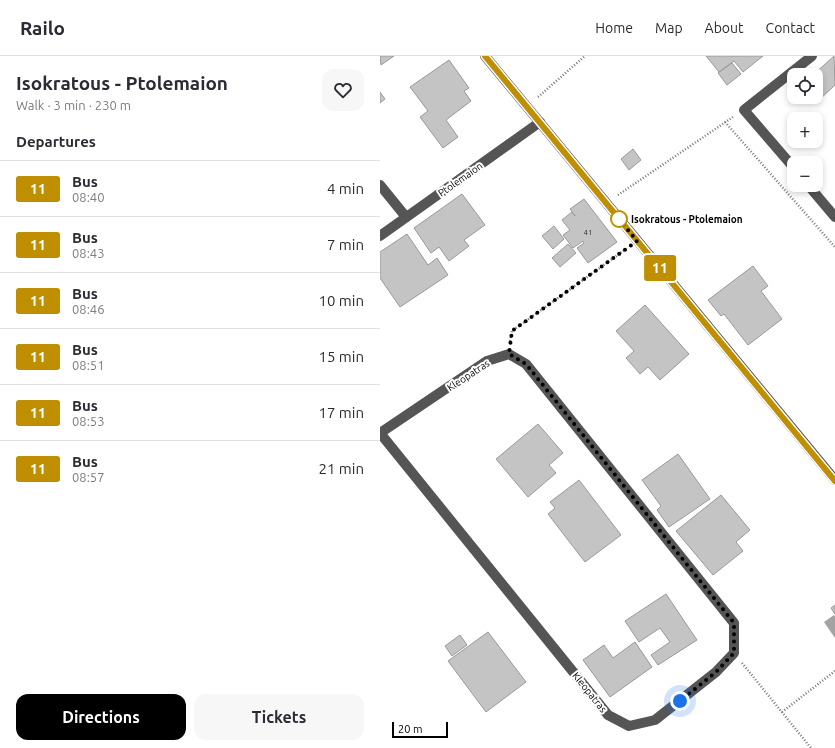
<!DOCTYPE html>
<html lang="en">
<head>
<meta charset="utf-8">
<style>
	:root { --surface:#fff; --page:#f7f7f7; --text:#2b2b33; --muted:#7c7c81; --line:#e1e1e2; --accent:#000 }
	body { margin:0; font-family:Ubuntu,sans-serif; background:var(--page); color:var(--text); height:100vh; display:flex; flex-direction:column; font-size:15px; white-space:nowrap }
	* { box-sizing:border-box; margin:0 }
	p { font-size:13px; color:var(--muted) }
	.icon { flex:none; width:22px; height:22px; fill:none; stroke:currentColor; stroke-width:2; stroke-linecap:round; stroke-linejoin:round }
	.map { position:relative; flex:1; overflow:hidden }
	.side { display:flex; flex-direction:column; background:var(--surface); width:380px }
	.side>* { flex:none }
	.badge { padding:0 8px; border-radius:3px; font-size:14px; line-height:26px }
	.buttons { position:absolute; left:407px; top:12px; display:grid; gap:8px }
	.buttons a { display:grid; place-items:center; width:36px; height:36px; border-radius:8px; background:var(--surface); box-shadow:0 2px 6px #0003; font-size:20px }
	.scale { position:absolute; left:12px; bottom:10px; width:56px; box-sizing:border-box; padding-left:4px; border:2px solid #000; border-top:0; font-size:11px; line-height:14px; white-space:nowrap; color:#000; -webkit-text-stroke:3px #fff; paint-order:stroke }
	.you { position:absolute; width:20px; height:20px; margin:-10px; border:3px solid #fff; border-radius:50%; background:#1a73e8; box-shadow:0 0 0 6px #1a73e833 }
	.map>.badge { position:absolute; translate:-50% -50%; box-shadow:0 0 0 2px #fff }
	h2 { padding:0 16px; font-size:15px; line-height:36px }
	.round { display:grid; place-items:center; flex:none; width:42px; height:42px; border-radius:12px; background:var(--page) }
	.overview { display:flex; align-items:center; justify-content:space-between; height:68px; padding:0 16px }
	h1 { font-size:19px; font-weight:600; line-height:30px }
	.primary-button { display:flex; gap:8px; margin-top:auto; padding:8px 16px }
	.primary-button a { flex:1; height:46px; border-radius:12px; background:var(--accent); color:#fff; font-size:16px; font-weight:600; line-height:46px; text-align:center }
	.primary-button a+a { background:var(--page); color:var(--text) }
	ul { padding:0; list-style:none }
	li { display:flex; align-items:center; gap:12px; height:56px; padding:0 16px; border-top:1px solid var(--line) }
	li div { flex:1 }
	li b { display:block; font-size:15px }
	li em { font-style:normal }
	li .badge { min-width:44px; font-weight:700; text-align:center }
	header { display:flex; align-items:center; gap:24px; box-sizing:border-box; height:56px; padding:0 20px; background:var(--surface); border-bottom:1px solid var(--line) }
	header strong { font-size:19px }
	nav { display:flex; gap:22px; margin-inline-start:auto; font-size:14px }
	main { display:flex; flex:1; min-height:0 }
	.map>svg:first-child { display:block }
</style>
</head>
<body>
<header>
<strong>Railo</strong>
<nav><a>Home</a><a>Map</a><a>About</a><a>Contact</a></nav>
</header>
<main>
<section class="side">
<div class="overview"><div><h1>Isokratous - Ptolemaion</h1><p>Walk · 3 min · 230 m</p></div><a class="round"><svg class="icon" aria-label="heart" viewBox="0 0 24 24"><path d="M12 20l-8-8c-3-5 5-10 8-4 3-6 11-1 8 4z"/></svg></a></div>
<h2>Departures</h2>
<ul>
<li><span class="badge" style="background:#c08f01;color:#fff">11</span><div><b>Bus</b><p>08:40</p></div><em>4 min</em></li>
<li><span class="badge" style="background:#c08f01;color:#fff">11</span><div><b>Bus</b><p>08:43</p></div><em>7 min</em></li>
<li><span class="badge" style="background:#c08f01;color:#fff">11</span><div><b>Bus</b><p>08:46</p></div><em>10 min</em></li>
<li><span class="badge" style="background:#c08f01;color:#fff">11</span><div><b>Bus</b><p>08:51</p></div><em>15 min</em></li>
<li><span class="badge" style="background:#c08f01;color:#fff">11</span><div><b>Bus</b><p>08:53</p></div><em>17 min</em></li>
<li><span class="badge" style="background:#c08f01;color:#fff">11</span><div><b>Bus</b><p>08:57</p></div><em>21 min</em></li>
</ul>
<div class="primary-button"><a>Directions</a><a>Tickets</a></div>
</section>
<div class="map">
<svg width="455" height="692" viewBox="0 0 455 692">
	<rect width="100%" height="100%" fill="#fff"/>
	<polygon fill="#a3a3a3" points="454,559 455,560 455,582 444,566"/>
	<g fill="#c4c4c4" stroke="#999">
		<polygon points="0,0 14,0 1,9"/>
		<polygon points="326,0 383,0 363,16 354,5 339,16"/>
		<polygon points="454,0 455,29 439,44 436,41 436,19 433,19"/>
		<polygon points="69,4 89,32 84,35 91,45 66,64 78,81 63,92 40,61 48,55 30,31"/>
		<polygon points="352,7 361,18 347,29 338,17"/>
		<polygon points="0,36 5,43 0,47"/>
		<polygon points="253,93 261,104 249,114 241,103"/>
		<polygon points="82,138 105,169 84,184 89,190 69,205 59,191 51,197 34,172"/>
		<polygon points="204,143 237,186 208,207 197,192 204,187 203,185 193,192 183,179 190,174 182,164 192,156 195,160 190,153"/>
		<polygon points="174,170 184,183 173,193 162,180"/>
		<polygon points="27,178 48,209 57,202 68,219 20,251 0,222 0,196"/>
		<polygon points="188,188 196,197 180,211 172,202"/>
		<polygon points="373,210 388,230 381,235 402,263 368,289 344,258 341,260 328,244"/>
		<polygon points="265,249 309,298 280,324 268,311 260,318 246,302 254,295 236,275"/>
		<polygon points="158,368 183,397 169,409 176,417 148,441 116,403"/>
		<polygon points="298,398 330,443 289,471 277,454 281,450 262,424"/>
		<polygon points="199,424 241,479 205,506 168,458 175,452 170,446"/>
		<polygon points="341,439 370,474 356,486 363,495 333,519 296,475"/>
		<polygon points="286,538 317,584 278,609 271,599 290,586 280,572 259,586 245,565"/>
		<polygon points="455,549 455,558 451,552"/>
		<polygon points="108,576 146,626 106,656 68,605"/>
		<polygon points="80,579 87,589 72,600 65,590"/>
		<polygon points="255,586 272,611 230,641 203,604 224,589 233,602"/>
	</g>
	<g fill="none" stroke-linecap="round" stroke-linejoin="round">
		<g stroke="#777" stroke-width="2.5" stroke-dasharray="1 2" stroke-linecap="butt">
			<polyline points="158,41 205,0"/>
			<polyline points="345,66 455,191"/>
			<polyline points="238,139 353,61"/>
			<polyline points="130,285 132,275 246,193"/>
			<polyline points="362,607 431,692"/>
			<polyline points="402,656 455,615"/>
		</g>
		<g stroke="#555" stroke-width="10">
			<polyline points="105,0 455,424"/>
			<polyline points="414,112 364,54 432,0"/>
			<polyline points="0,129 26,161"/>
			<polyline points="428,129 455,161"/>
			<polyline points="0,180 160,66"/>
			<polygon points="129,298 146,308 354,567 354,597 336,616 275,664 249,670 228,659 0,377 107,305"/>
		</g>
	</g>
	<g fill="none" stroke-linecap="round" stroke-linejoin="round">
		<g stroke="#fff" stroke-width="9">
			<polyline id="line" points="105,0 455,425"/>
		</g>
		<use href="#line" stroke="#c08f01" stroke-width="6"/>
		<polyline stroke="#000" stroke-width="4" stroke-dasharray="0 7.2" points="239,163 257,185 132,275 129,298 146,308 354,567 354,597 336,616 300,645"/>
	</g>
	<circle fill="#fff" stroke="#c08f01" stroke-width="2" cx="239" cy="163" r="8"/>
	<g text-anchor="middle" stroke-width="4" stroke-linejoin="round" paint-order="stroke">
		<g font-size="8" fill="#313131">
			<text x="208" y="179">41</text>
		</g>
		<g font-size="10" fill="#000" stroke="#fff">
			<text transform="translate(80 123) rotate(-35)" y="4">Ptolemaion</text>
			<text transform="translate(88 319) rotate(-33)" y="4">Kleopatras</text>
			<text transform="translate(210 636) rotate(51)" y="4">Kleopatras</text>
		</g>
		<g font-size="10" font-weight="bold" fill="#000" stroke="#fff" text-anchor="start">
			<text x="251" y="167">Isokratous - Ptolemaion</text>
		</g>
	</g>
</svg>
<div class="buttons">
<a><svg class="icon" aria-label="locate" viewBox="0 0 24 24"><circle cx="12" cy="12" r="6"/><path d="M12 2v4M12 18v4M2 12h4M18 12h4"/></svg></a>
<a>+</a>
<a>−</a>
</div>
<div class="scale">20 m</div>
<div class="you" style="left:300px;top:645px"></div>
<b class="badge" style="left:280px;top:212px;background:#c08f01;color:#fff">11</b>
</div>
</main>
</body>
</html>
